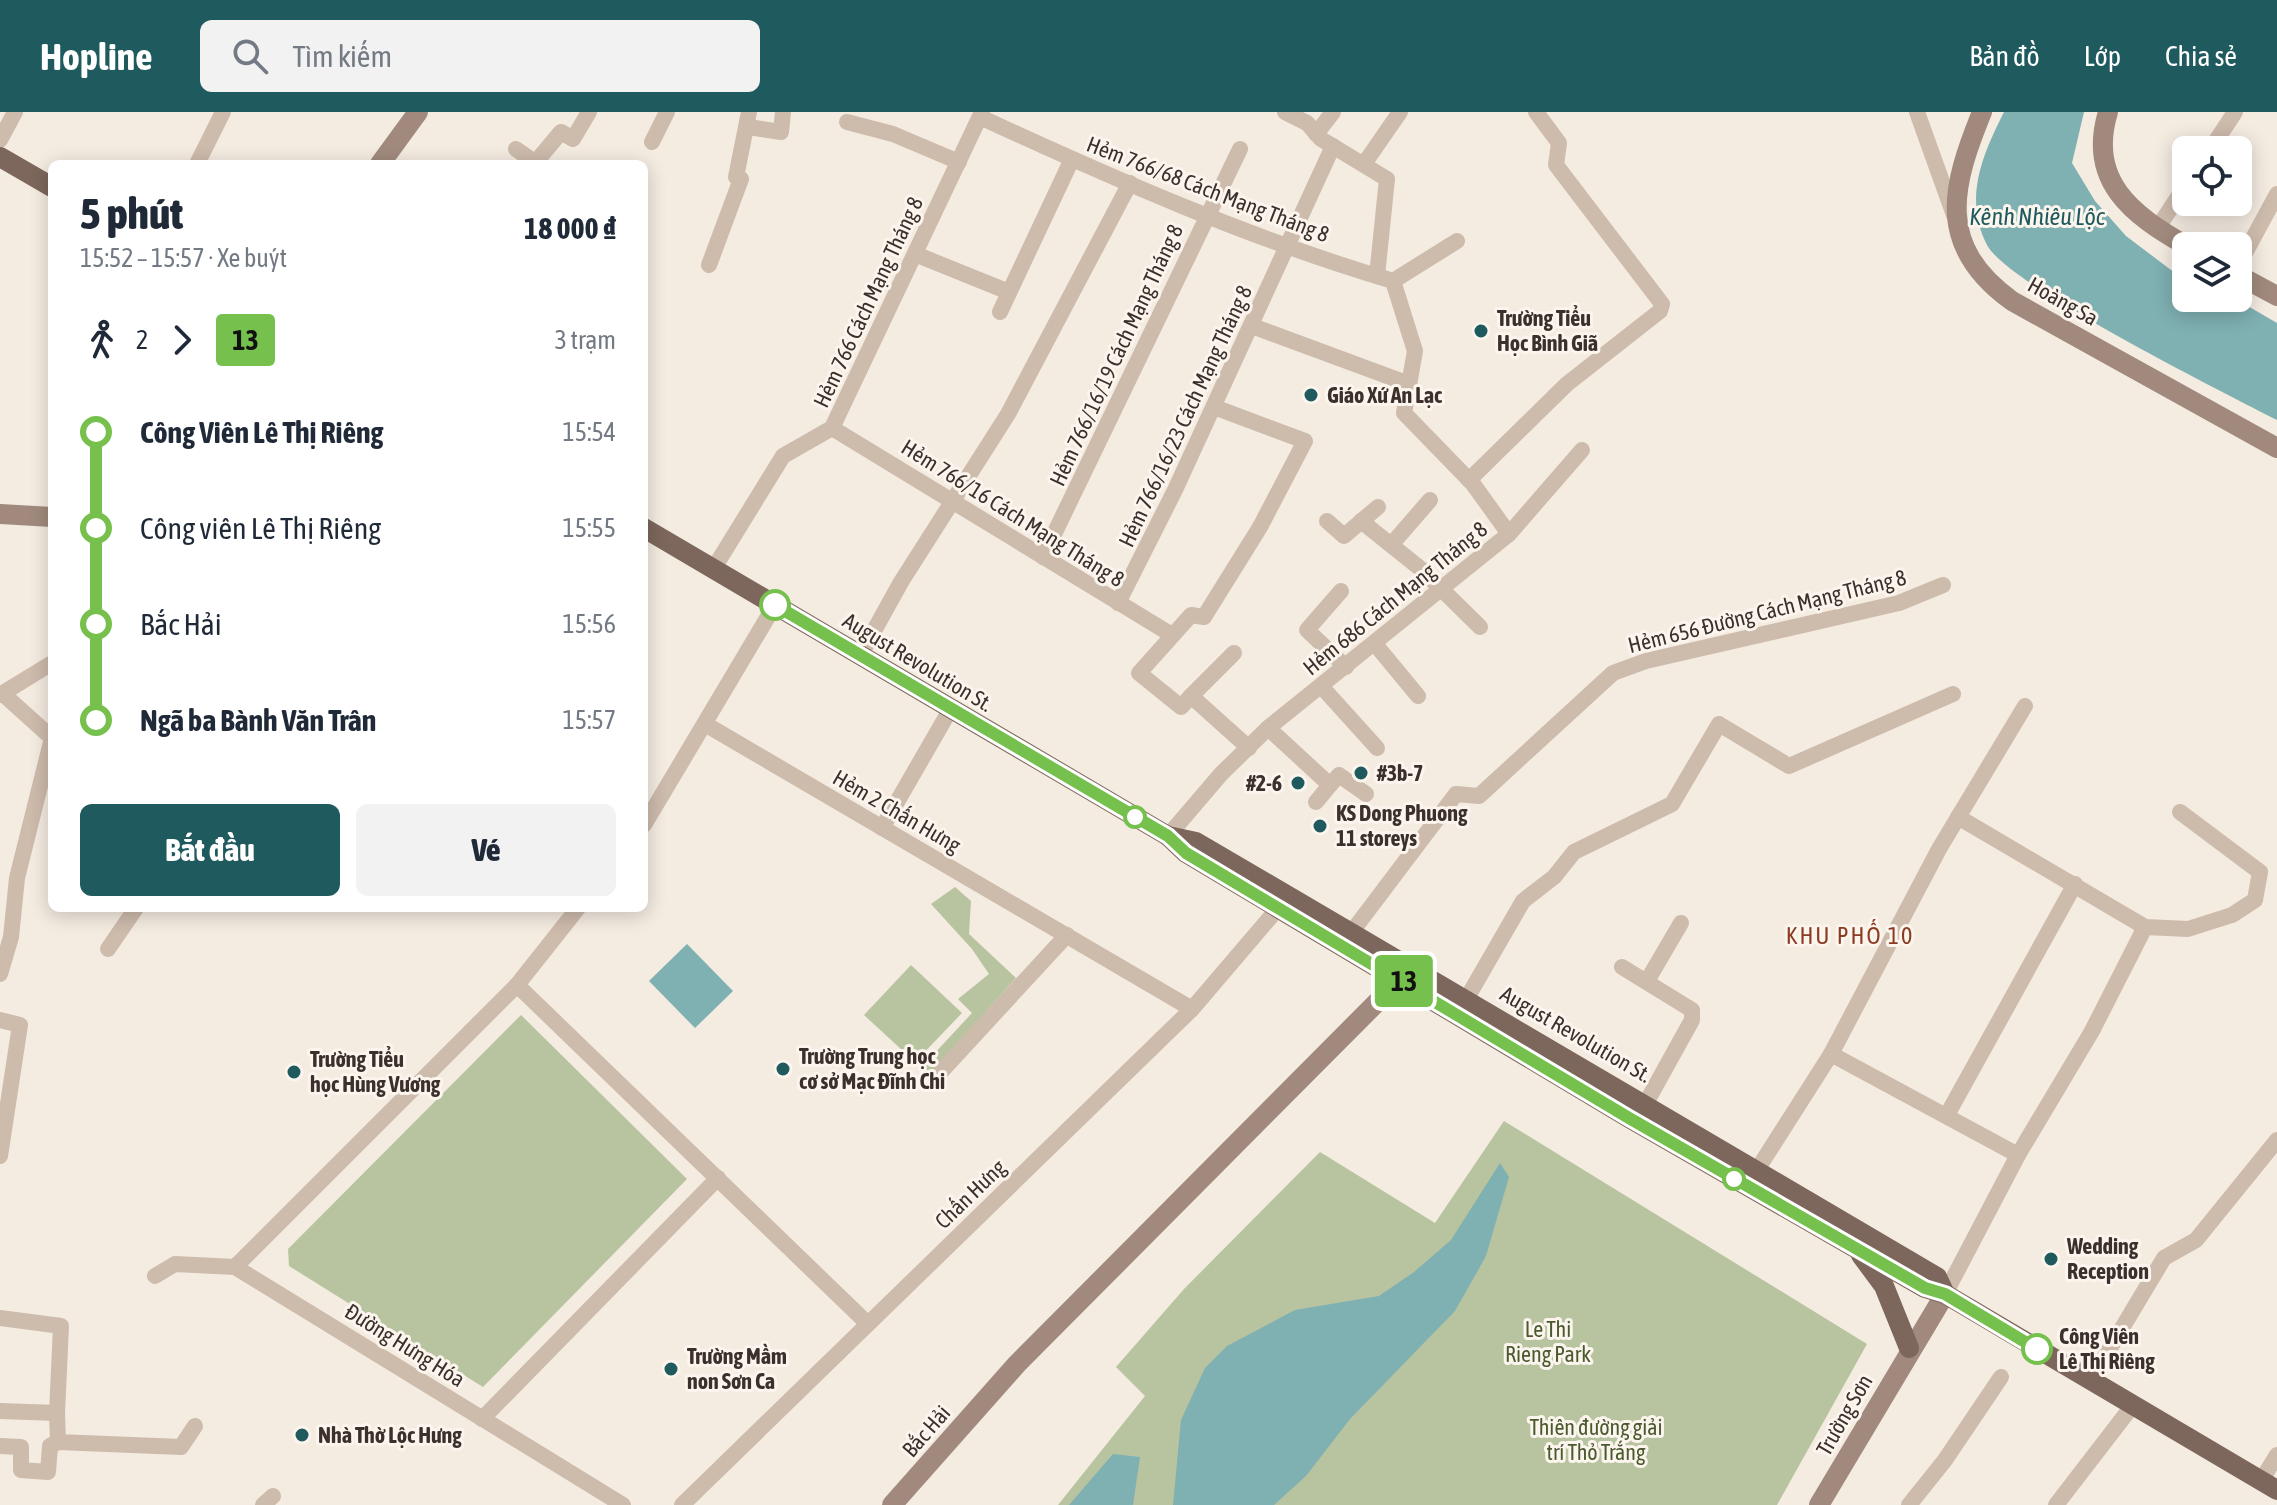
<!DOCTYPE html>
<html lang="vi">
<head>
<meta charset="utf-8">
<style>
	:root { --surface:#fff; --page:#f2f2f3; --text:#1f2937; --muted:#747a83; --accent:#1f5a5e }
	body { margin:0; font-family:"Asap Condensed",sans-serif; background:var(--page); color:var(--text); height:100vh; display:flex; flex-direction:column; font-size:30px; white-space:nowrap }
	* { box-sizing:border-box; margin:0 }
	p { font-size:26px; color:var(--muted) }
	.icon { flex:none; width:44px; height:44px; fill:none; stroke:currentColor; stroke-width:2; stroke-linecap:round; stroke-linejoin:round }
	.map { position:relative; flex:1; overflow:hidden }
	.details { position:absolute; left:48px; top:48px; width:600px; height:752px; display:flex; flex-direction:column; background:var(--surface); border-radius:12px; box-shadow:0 4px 20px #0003 }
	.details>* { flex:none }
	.badge { padding:0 16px; border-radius:6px; font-size:28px; line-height:52px }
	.buttons { position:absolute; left:2172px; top:24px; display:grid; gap:16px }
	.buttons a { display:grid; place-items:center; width:80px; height:80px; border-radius:12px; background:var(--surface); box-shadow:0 4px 20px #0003; font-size:40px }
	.map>.badge { position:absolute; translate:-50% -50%; box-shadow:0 0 0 4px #fff }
	.legs { display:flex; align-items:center; gap:12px; height:88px; padding:0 32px; font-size:26px }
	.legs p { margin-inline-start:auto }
	.headline { display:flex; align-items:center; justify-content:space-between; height:136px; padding:0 32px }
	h1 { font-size:44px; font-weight:800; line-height:60px }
	.button { display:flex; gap:16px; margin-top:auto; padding:16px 32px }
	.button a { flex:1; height:92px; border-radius:12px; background:var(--accent); color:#fff; font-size:32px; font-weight:800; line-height:92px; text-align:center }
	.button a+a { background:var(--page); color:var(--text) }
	ul { padding:0 32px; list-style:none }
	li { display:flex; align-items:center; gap:28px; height:96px; font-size:30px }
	li i { display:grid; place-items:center; width:12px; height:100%; margin:0 10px; background:currentColor }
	li i::after { content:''; width:20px; height:20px; margin:-10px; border:6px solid; border-radius:50%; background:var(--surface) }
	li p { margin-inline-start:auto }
	li:first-child i { background:linear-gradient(#0000 50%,currentColor 0) }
	li:last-child i { background:linear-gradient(currentColor 50%,#0000 0) }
	header { display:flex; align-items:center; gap:48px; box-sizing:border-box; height:112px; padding:0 40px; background:var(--accent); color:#fff }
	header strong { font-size:38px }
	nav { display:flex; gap:44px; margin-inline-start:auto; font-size:28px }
	.search { width:560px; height:72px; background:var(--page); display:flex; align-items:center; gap:20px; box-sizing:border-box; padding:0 28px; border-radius:12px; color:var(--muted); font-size:30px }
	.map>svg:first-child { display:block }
</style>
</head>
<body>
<header>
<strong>Hopline</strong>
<div class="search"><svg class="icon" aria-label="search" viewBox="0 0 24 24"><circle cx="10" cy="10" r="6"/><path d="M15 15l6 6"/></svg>Tìm kiếm</div>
<nav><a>Bản đồ</a><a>Lớp</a><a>Chia sẻ</a></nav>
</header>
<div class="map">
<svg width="2277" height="1393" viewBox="0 0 2277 1393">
	<rect width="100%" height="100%" fill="#f4ebe1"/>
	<g fill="#b8c4a0">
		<polygon points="955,775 971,789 969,822 1016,866 928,964 920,957 972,901 958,887 989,862 972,837 931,792"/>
		<polygon points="911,853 962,901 915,950 864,903"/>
		<polygon points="521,903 687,1067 483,1275 289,1154 288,1137"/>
		<polygon points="1504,1009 1867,1232 1777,1393 1058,1393 1145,1284 1116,1255 1184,1177 1320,1040 1435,1111"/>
	</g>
	<g fill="#7fb0b2">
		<path d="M2004,0h80l-12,51 23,38 31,35 45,34 15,4v24h48l43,25v97c-52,-27 -269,-135 -290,-175 -24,-47 -4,-91 17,-133z"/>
		<polygon points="687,832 733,879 695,916 649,869"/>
		<polygon points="1500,1051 1509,1065 1486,1144 1455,1199 1350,1307 1306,1364 1274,1393 1173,1393 1181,1308 1205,1256 1227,1234 1295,1198 1379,1184 1414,1160 1451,1128"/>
		<polygon points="1113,1342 1140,1345 1133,1393 1069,1393"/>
	</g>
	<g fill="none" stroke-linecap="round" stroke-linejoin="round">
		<g stroke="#cdbbac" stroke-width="16">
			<polyline points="1285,0 1307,11 1321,27 1387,67 1377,164"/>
			<polyline points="1917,0 1955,106"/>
			<path d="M980,5c134,62 271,122 413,164l22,70 -11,62 69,71 36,50 -241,194 -47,46 -53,62"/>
			<polyline points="847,10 893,22 959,50"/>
			<polyline points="748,15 781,20 783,0"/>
			<polyline points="1316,22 1333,0"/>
			<polyline points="0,28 15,0"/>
			<polyline points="652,30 667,0"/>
			<polyline points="516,37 537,52"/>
			<polyline points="2210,38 2235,0"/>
			<polyline points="535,51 561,20 573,27 589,0"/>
			<polyline points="197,52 223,0"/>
			<polyline points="1364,52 1400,0"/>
			<polyline points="736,65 749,0"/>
			<polyline points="2157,117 2186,73"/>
			<polyline points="915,142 1009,180"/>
			<polyline points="709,153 741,67"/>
			<polyline points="2238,154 2277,82"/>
			<polyline points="1393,169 1457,129"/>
			<polyline points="1000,200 1072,47"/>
			<polyline points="1252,214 1409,272"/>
			<polyline points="1214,295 1305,329 1260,415 1204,505 1191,503 1139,561 1181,595 1191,584 1249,636"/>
			<polyline points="832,316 1172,523"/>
			<polyline points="1469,368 1567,272 1660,199 1662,192 1556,53 1559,31 1536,0"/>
			<polyline points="1327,409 1344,424 1378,395"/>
			<polyline points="1361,409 1421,457 1480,515"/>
			<polyline points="1509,422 1582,338"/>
			<polyline points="1391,433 1430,388"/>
			<polyline points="1043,445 1240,37"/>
			<polyline points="714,456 783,344 832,316 982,0"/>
			<polyline points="1341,479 1307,518 1346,555"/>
			<polyline points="1118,491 1175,378 1333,34"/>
			<polyline points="1375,532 1418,584"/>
			<polyline points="860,544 901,470 1008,302 1130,71"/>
			<polyline points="1321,574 1377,636"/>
			<polyline points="0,583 52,551"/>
			<polyline points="1191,584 1234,541"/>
			<polyline points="705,612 1192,897"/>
			<polyline points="1268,616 1330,673 1316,690"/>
			<polyline points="1330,673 1339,663 1366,682"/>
			<polyline points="1958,705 2145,815 2188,817 2232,803 2255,788 2260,760 2180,700"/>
			<polyline points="644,713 775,493"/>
			<polyline points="882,716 950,598"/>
			<polyline points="1351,821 1456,682 1479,684 1613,561 1646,549 1899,491 1943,473"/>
			<polyline points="108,837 136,796"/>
			<polyline points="1622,855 1692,898 1692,908 1646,991"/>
			<polyline points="0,862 11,825 17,766 52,626 2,581"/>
			<polyline points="1647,869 1681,811"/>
			<polyline points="517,873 868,1212"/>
			<polyline points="1467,886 1523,789 1554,765 1574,740 1672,692 1719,612 1789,654 1953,582"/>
			<polyline points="0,908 20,913 0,1044"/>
			<polyline points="1831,942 2018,1043 1945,1182"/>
			<polyline points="937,964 1067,823"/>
			<polyline points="1947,1003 2075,772"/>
			<polyline points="2018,1043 2092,919 2145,815"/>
			<polyline points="1757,1058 1831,942 1939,737 2025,594"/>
			<polyline points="235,1155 517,873 578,796"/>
			<polyline points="155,1164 175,1152 235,1155 623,1393"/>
			<polyline points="0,1206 61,1214 57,1301 0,1299"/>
			<polyline points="2091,1268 2164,1146 2196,1128 2277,1028"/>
			<polyline points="57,1301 58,1330 181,1335 195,1314"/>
			<polyline points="482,1307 718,1066"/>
			<polyline points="0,1334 21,1335 21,1358 48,1360 50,1334 58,1330"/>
			<polyline points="2261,1369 2277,1343"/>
			<polyline points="263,1393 273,1384"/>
			<polyline points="682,1393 1192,897 1279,795"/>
			<polyline points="1909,1393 1945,1348 2001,1265"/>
			<polyline points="2056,1393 2133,1293"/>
		</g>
		<g stroke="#a18a7d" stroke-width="20">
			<path d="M1982,0c-31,76 -46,134 30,189l265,147"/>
			<path d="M2108,0c-21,69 24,103 79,134"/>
			<polyline points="380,52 418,0"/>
			<polyline points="2238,163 2277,184"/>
			<polyline points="0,402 52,405"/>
			<polyline points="892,1393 1017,1252 1400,867"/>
			<polyline points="1819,1393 1945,1182"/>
		</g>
		<g stroke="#7d675c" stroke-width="20">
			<polyline points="0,45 52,75"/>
			<polyline points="644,416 1168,724 1186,741 1629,1006 1925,1176 1945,1182 2277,1378"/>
			<polyline points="1168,724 1196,730 1937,1165 1945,1182"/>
			<polyline points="1861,1143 1884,1174 1909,1236"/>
		</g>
	</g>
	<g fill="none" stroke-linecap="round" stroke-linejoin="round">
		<g stroke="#fff" stroke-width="18">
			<polyline id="line-1" points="775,493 1168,724 1186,741 1629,1006 1925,1176 1945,1182 2037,1237"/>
		</g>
		<use href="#line-1" stroke="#76c04d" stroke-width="12"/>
	</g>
	<g fill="#1f5a5e" stroke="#fbf5ee" stroke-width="3">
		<circle cx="1481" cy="219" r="8"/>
		<circle cx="1311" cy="283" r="8"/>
		<circle cx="1361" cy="661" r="8"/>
		<circle cx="1298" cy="671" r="8"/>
		<circle cx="1320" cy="714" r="8"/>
		<circle cx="783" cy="957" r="8"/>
		<circle cx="294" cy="960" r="8"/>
		<circle cx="2051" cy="1147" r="8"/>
		<circle cx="671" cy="1257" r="8"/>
		<circle cx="302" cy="1323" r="8"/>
	</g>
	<g fill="#fff" stroke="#76c04d" stroke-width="4">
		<circle cx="775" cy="493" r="14"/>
		<circle cx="1135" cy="705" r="10"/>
		<circle cx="1734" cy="1067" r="10"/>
		<circle cx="2037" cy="1237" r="14"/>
	</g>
	<g text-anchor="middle" stroke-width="6" stroke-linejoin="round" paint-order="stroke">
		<g font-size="22" fill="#3b302b" stroke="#fbf5ee">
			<text transform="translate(1208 77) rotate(21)" y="8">Hẻm 766/68 Cách Mạng Tháng 8</text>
			<text transform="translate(2063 189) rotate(29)" y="8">Hoàng Sa</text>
			<text transform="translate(868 190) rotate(-65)" y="8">Hẻm 766 Cách Mạng Tháng 8</text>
			<text transform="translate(1116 243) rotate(-65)" y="8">Hẻm 766/16/19 Cách Mạng Tháng 8</text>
			<text transform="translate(1185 304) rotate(-65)" y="8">Hẻm 766/16/23 Cách Mạng Tháng 8</text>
			<text transform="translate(1013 401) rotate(32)" y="8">Hẻm 766/16 Cách Mạng Tháng 8</text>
			<text transform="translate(1395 486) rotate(-39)" y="8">Hẻm 686 Cách Mạng Tháng 8</text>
			<text transform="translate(1767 499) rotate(-14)" y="8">Hẻm 656 Đường Cách Mạng Tháng 8</text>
			<text transform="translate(918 550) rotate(31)" y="8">August Revolution St.</text>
			<text transform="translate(897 699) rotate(30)" y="8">Hẻm 2 Chấn Hưng</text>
			<text transform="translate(1576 922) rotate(30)" y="8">August Revolution St.</text>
			<text transform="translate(970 1082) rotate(-44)" y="8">Chấn Hưng</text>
			<text transform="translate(405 1233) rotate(32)" y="8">Đường Hưng Hóa</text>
			<text transform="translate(1844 1303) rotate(-60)" y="8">Trường Sơn</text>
			<text transform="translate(926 1319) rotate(-49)" y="8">Bắc Hải</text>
		</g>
		<g font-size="22" font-weight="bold" fill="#3b302b" stroke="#fbf5ee" text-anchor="start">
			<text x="1497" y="214">Trường Tiểu<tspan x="1497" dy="25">Học Bình Giã</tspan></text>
			<text x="1327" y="291">Giáo Xứ An Lạc</text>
			<text x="1377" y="669">#3b-7</text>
			<text x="1282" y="679" text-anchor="end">#2-6</text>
			<text x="1336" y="709">KS Dong Phuong<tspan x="1336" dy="25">11 storeys</tspan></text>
			<text x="799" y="952">Trường Trung học<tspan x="799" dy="25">cơ sở Mạc Đĩnh Chi</tspan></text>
			<text x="310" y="955">Trường Tiểu<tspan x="310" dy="25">học Hùng Vương</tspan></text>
			<text x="2067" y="1142">Wedding<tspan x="2067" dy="25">Reception</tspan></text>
			<text x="687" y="1252">Trường Mầm<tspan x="687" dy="25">non Sơn Ca</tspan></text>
			<text x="318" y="1331">Nhà Thờ Lộc Hưng</text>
		</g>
		<g font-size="22" fill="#4a5a2e" stroke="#fbf5ee">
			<text x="1548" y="1225">Le Thi<tspan x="1548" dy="25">Rieng Park</tspan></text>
			<text x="1596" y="1323">Thiên đường giải<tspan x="1596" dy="25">trí Thỏ Trắng</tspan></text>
		</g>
		<g font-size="22" font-weight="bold" fill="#3b302b" stroke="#fbf5ee" text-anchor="start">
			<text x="2059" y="1232">Công Viên<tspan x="2059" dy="25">Lê Thị Riêng</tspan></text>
		</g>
		<g font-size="24" font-style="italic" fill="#1f5a5e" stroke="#fbf5ee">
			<text x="2037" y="113">Kênh Nhiêu Lộc</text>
		</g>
		<g font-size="24" letter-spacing="2" fill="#8c3b22" stroke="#fbf5ee">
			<text x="1850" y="832">KHU PHỐ 10</text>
		</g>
	</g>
</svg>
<div class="buttons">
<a><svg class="icon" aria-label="locate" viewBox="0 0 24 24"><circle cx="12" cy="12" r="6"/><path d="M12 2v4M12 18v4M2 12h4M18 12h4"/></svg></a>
<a><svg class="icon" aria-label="layers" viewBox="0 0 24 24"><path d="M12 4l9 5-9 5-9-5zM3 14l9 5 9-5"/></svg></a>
</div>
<b class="badge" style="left:1404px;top:869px;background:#76c04d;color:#111">13</b>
<section class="details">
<div class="headline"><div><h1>5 phút</h1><p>15:52 – 15:57 · Xe buýt</p></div><b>18 000 ₫</b></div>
<div class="legs"><svg class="icon" aria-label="walk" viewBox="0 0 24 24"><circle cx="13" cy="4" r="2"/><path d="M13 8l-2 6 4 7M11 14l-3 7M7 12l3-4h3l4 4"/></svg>2<svg class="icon" aria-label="forward" viewBox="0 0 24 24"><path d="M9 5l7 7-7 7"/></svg><b class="badge" style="background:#76c04d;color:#111">13</b><p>3 trạm</p></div>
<ul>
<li><i style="color:#76c04d"></i><b>Công Viên Lê Thị Riêng</b><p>15:54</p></li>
<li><i style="color:#76c04d"></i><span>Công viên Lê Thị Riêng</span><p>15:55</p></li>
<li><i style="color:#76c04d"></i><span>Bắc Hải</span><p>15:56</p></li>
<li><i style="color:#76c04d"></i><b>Ngã ba Bành Văn Trân</b><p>15:57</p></li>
</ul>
<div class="button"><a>Bắt đầu</a><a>Vé</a></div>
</section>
</div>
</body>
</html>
